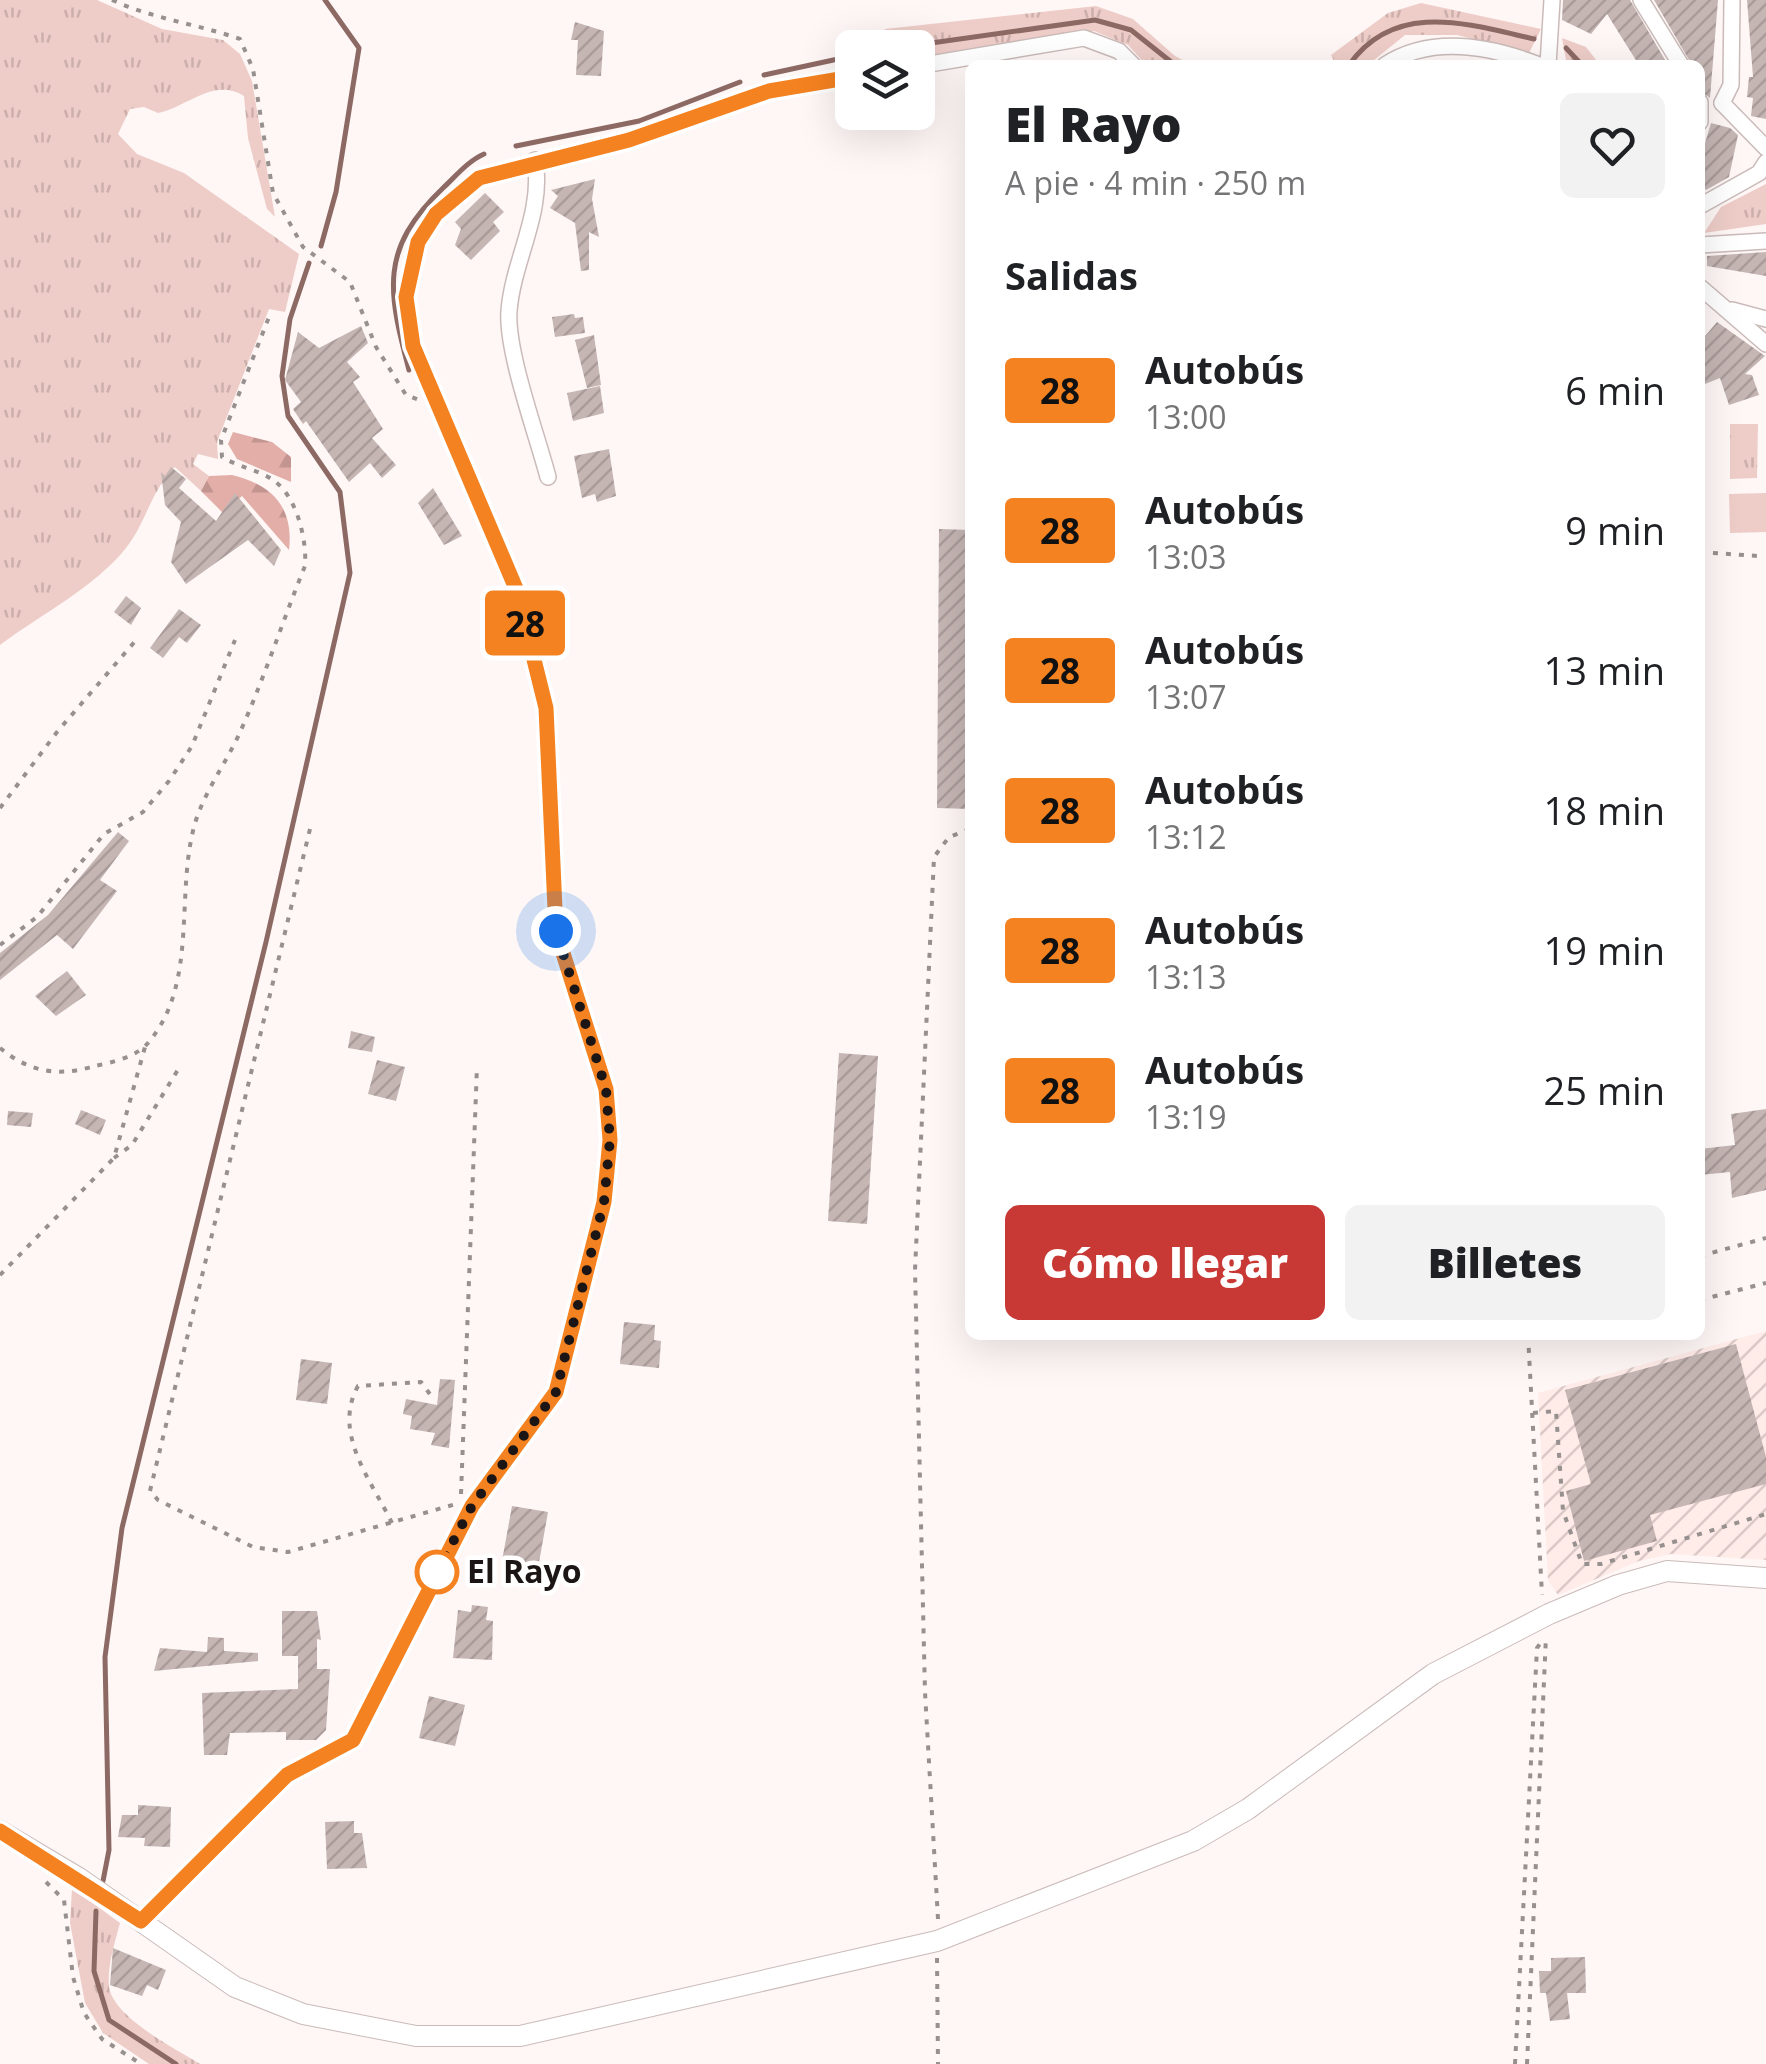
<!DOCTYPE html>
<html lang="es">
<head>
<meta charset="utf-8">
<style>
	:root { --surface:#fff; --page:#f2f2f2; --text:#202124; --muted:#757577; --accent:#c83936 }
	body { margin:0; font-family:"Open Sans",sans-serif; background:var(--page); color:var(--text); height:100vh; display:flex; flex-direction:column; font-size:38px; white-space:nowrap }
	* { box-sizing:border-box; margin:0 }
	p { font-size:32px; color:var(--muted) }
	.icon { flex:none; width:55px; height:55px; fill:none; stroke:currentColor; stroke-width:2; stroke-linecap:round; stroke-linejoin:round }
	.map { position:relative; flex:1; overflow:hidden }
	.sheet { position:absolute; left:965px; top:60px; width:740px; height:1280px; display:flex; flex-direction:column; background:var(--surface); border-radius:15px; box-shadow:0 10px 40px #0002 }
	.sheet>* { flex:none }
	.badge { padding:0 20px; border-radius:8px; font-size:35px; line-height:65px }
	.tools { position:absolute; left:835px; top:30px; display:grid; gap:20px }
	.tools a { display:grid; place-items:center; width:100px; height:100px; border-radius:15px; background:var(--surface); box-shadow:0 10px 40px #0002; font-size:50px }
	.you { position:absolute; width:50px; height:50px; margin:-25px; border:8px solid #fff; border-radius:50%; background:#1a73e8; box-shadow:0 0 0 15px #1a73e833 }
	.map>.badge { position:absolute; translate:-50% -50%; box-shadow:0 0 0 5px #fff }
	h2 { padding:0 40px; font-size:38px; line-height:90px }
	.round { display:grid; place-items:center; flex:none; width:105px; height:105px; border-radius:15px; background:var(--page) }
	.headline { display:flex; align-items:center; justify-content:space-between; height:170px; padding:0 40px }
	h1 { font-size:48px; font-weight:800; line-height:75px }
	.cta { display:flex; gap:20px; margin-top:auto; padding:20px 40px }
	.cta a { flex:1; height:115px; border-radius:15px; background:var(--accent); color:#fff; font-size:40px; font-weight:800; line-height:115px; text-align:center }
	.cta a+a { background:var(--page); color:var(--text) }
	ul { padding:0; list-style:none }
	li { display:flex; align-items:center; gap:30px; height:140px; padding:0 40px }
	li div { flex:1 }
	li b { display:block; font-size:38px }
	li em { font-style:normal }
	li .badge { min-width:110px; font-weight:700; text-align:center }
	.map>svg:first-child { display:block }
</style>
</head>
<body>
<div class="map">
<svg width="1766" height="2064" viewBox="0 0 1766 2064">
	<defs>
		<pattern id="industrial-furrows" width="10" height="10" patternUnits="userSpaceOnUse" patternTransform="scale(2.5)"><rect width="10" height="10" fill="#ffebe8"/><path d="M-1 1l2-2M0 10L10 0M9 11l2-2" fill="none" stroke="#dac9c6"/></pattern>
		<pattern id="grass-tufts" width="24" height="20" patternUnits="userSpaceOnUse" patternTransform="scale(2.5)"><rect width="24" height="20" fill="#eecdc8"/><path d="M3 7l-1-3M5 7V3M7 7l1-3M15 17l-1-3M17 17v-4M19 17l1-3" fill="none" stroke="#ccafab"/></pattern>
		<pattern id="forest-firs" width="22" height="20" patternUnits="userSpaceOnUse" patternTransform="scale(2.5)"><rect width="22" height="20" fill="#e3aea8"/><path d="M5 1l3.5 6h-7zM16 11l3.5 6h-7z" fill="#c29590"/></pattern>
		<pattern id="building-hatch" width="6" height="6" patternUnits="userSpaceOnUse" patternTransform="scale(2.5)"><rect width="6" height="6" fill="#c5b6b4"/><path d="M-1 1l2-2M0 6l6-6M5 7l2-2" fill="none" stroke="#a99c9a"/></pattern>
	</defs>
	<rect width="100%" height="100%" fill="#fef7f6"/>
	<polygon fill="url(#industrial-furrows)" points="1766,1331 1766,1560 1671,1554 1639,1561 1558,1595 1548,1580 1538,1393"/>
	<g fill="url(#grass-tufts)">
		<path d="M0,0h97l65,29 61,11 17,14 12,27 23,136 -8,-8 -19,-71 -4,-42c-31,-19 -56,11 -86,17l-14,-6 -14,2 -12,25 19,20 47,19 115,81 -14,58 -16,-3 -52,133 1,17 -20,-5 -5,10 16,12 -8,15 -26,-24c-24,23 -29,56 -49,81 -31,39 -86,67 -126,97z"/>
		<polygon points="1421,3 1541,29 1529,53 1457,35 1405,35 1368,65 1336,65 1331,55 1388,13"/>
		<polygon points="1096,6 1133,19 1175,56 1192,65 1146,65 1128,45 1094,31 918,57 918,48 887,47 885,29"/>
		<polygon points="1562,38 1586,47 1600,65 1567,65"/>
		<polygon points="1766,184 1766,224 1704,233 1721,207"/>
		<polygon points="1730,424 1758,424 1757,478 1730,479"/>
		<path d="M72,1888l48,35c-5,19 -13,43 -11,64 5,31 67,62 91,77h-51l-46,-31 -18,-30 -15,-80z"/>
	</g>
	<g fill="url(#forest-firs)">
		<polygon points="233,432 272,442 291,457 291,482 237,459 228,444"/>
		<path d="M232,475c40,10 62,32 57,75l-47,-54 -19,17 -22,-22 8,-15z"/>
	</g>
	<polygon fill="#eecdc8" points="1766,493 1766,532 1730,533 1729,494"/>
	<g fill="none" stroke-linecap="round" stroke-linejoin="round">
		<g stroke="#8d6964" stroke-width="5">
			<polyline points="896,48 1095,20 1131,30 1175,65"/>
			<polyline points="1566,48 1582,65"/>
			<path d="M1349,65c46,-65 119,-41 185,-26"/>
			<polyline points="764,75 852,56"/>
			<polyline points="516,146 639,121 740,82"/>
			<polyline points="321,246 336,192 359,48 325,0"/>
			<path d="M409,370c-21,-79 -30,-121 34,-182 13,-12 25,-27 41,-34"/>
			<polyline points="103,1881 109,1850 105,1657 122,1528 266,942 350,573 340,492 288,416 282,376 290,319 309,263"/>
			<polyline points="96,1911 94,1971 109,2020 176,2064"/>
		</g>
	</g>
	<g fill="url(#building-hatch)">
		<polygon points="1563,0 1630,0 1668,65 1639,65 1607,14 1591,34 1562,20"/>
		<polygon points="1654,0 1718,0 1710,98 1700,91 1700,65 1692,65"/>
		<polygon points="1747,0 1766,0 1766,119 1751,116 1753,98 1747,97 1749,77 1753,77"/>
		<polygon points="575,22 604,31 601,76 576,75 578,40 571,40"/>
		<polygon points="1711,123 1730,128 1738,135 1729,177 1706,190 1700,183 1700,160"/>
		<polygon points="595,179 592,199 599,237 589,232 589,270 581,271 575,223 550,208 558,196 551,190"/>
		<polygon points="485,193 504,212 493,222 500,231 471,260 455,245 461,229 455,222"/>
		<polygon points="1766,252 1766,276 1707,266 1707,256"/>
		<polygon points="574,314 575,318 583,317 585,333 555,337 552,317"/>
		<polygon points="1717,322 1765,356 1745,374 1752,375 1759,395 1729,405 1720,378 1700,386 1700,342"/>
		<polygon points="361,326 368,343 347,362 360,377 353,382 383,429 372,438 396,465 382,478 370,463 349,482 306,421 303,424 293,409 301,402 285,380 298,332 319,348"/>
		<polygon points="594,335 601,385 587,388 575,340"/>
		<polygon points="600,386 604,413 573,421 567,393"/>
		<polygon points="609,449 616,496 597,502 595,494 582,498 574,456"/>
		<polygon points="171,467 186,479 179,488 216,521 235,493 281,550 274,566 248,540 186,584 171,562 181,522 165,505 161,472 165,476"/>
		<polygon points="433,488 462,536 444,545 418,503"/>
		<polygon points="939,529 970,530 970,809 937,808"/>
		<polygon points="126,596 141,608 131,625 114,612"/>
		<polygon points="179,609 201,625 187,643 179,637 163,658 150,648"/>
		<polygon points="118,832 129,841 100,880 117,891 73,949 57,935 0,980 0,953 48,915"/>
		<polygon points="67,971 86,995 56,1016 35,996"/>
		<polygon points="351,1031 375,1037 372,1052 348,1048"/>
		<polygon points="839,1053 878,1056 867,1224 828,1221"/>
		<polygon points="377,1060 405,1067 396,1101 368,1094"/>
		<polygon points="1766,1109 1766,1190 1732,1198 1730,1172 1700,1175 1700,1149 1735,1145 1731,1114"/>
		<polygon points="81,1110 106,1120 100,1135 75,1124"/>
		<polygon points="8,1111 33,1113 31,1127 7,1125"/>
		<polygon points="624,1322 655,1325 654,1340 661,1341 659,1368 620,1364"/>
		<polygon points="1736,1344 1766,1457 1766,1484 1650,1515 1657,1541 1584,1561 1566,1491 1591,1484 1565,1390"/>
		<polygon points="301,1359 332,1363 327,1404 296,1400"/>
		<polygon points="440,1379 455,1380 449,1448 431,1445 435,1433 410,1429 412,1416 403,1414 406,1399 437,1405"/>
		<polygon points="512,1506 548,1512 538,1568 502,1561"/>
		<polygon points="472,1605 488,1607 486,1620 493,1621 492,1660 453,1658 458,1610 471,1612"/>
		<polygon points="282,1611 317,1611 321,1640 317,1639 317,1669 330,1669 326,1730 316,1740 286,1740 286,1732 230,1733 227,1755 204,1755 202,1693 298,1689 298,1656 282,1656"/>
		<polygon points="208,1637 224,1638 224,1651 258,1653 258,1661 154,1671 160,1648 207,1652"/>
		<polygon points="429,1696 465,1705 455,1746 419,1738"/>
		<polygon points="138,1805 171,1807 170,1847 144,1846 145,1838 118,1837 122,1815 138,1815"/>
		<polygon points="354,1821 354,1833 362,1833 367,1868 327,1869 325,1822"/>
		<polygon points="113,1948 166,1970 158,1990 147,1985 142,1996 110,1985"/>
		<polygon points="1585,1957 1586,1993 1567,1993 1570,2019 1550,2021 1546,1993 1540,1993 1539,1971 1551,1971 1551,1958"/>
	</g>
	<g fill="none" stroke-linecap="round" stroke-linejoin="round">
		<g stroke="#cabbb9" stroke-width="18">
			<g id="minor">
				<polyline points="1641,0 1681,65"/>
				<path d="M1385,65c46,-30 105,-19 154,0"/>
				<polyline points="1548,65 1552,0"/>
				<polyline points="918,66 1084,38 1119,51 1133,65"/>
				<polyline points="1700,102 1700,122"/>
				<polyline points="1722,103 1731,85 1732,0"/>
				<polyline points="1722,103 1766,148"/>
				<path d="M535,160c9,53 -22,100 -26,151 -3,40 28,124 39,166"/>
				<polyline points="1700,206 1759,173 1766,162"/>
				<polyline points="1700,245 1766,241"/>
				<polyline points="1700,287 1766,344"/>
				<polyline points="1732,310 1766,319"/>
				<polyline points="141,1921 287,1775 353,1740 472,1506 556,1392 604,1203 610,1140 606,1089 557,931 546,708 517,591 413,346 406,297 418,242 437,215 479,178 629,140 769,91 852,77"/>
			</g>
		</g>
		<g stroke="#cabbb9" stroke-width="22">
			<polyline id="tertiary" points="0,1831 79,1878 235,1987 303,2014 416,2036 520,2036 937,1941 1193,1841 1248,1809 1433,1674 1549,1614 1618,1585 1667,1571 1766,1578"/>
		</g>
		<g stroke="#96908f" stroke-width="4" stroke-dasharray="5 8" stroke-linecap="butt">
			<path d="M112,0c42,19 85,24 128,39l13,30 20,124 30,54 47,35 26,65 30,48 13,5"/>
			<polyline points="1700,552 1758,556"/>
			<polyline points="0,808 57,732 137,639"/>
			<polyline points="310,829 150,1491 158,1500 253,1547 288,1552 456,1504"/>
			<polyline points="0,945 37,917 104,834 143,812 169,781 192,746 235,640"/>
			<path d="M0,1048c28,23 56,29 91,19 17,-4 44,-9 56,-23 54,-61 26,-156 50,-227 11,-31 31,-57 44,-87 24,-54 42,-110 64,-164 2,-26 -8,-70 -32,-86 -14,-10 -35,-13 -51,-23l-1,-17 48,-123"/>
			<polyline points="114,1158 132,1145 179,1068"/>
			<polyline points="1700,1256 1766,1238"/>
			<polyline points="0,1275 114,1158 145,1047"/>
			<polyline points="1700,1300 1766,1283"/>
			<polyline points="1528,1335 1542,1595"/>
			<polyline points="1555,1335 1573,1335"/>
			<polyline points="1533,1413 1556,1411 1563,1511 1582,1564 1601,1564 1766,1514"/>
			<polyline points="461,1494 477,1066"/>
			<path d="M392,1523c-21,-43 -60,-90 -34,-137l63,-4 11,15"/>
			<polyline points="46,1882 64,1900 73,1977 84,2013 102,2039 141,2064"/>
			<polyline points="938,1919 925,1692 915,1270 934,857 949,837 970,829"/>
			<polyline points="937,1958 938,2064"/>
			<polyline points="1515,2064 1537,1648 1542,1641"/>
			<polyline points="1527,2064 1546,1636"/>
		</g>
		<use href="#minor" stroke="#fff" stroke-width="15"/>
		<use href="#tertiary" stroke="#fff" stroke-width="20"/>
	</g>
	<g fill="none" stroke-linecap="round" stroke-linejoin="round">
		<g stroke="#fff" stroke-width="22">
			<polyline id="line" points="0,1831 141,1921 287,1775 353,1740 472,1506 556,1392 604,1202 610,1140 606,1089 556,931 546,708 517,591 413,346 406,297 418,242 436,214 479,178 629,140 769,91 852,77"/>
		</g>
		<use href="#line" stroke="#f58220" stroke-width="15"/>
		<polyline stroke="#1b1615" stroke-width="10" stroke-dasharray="0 18" points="437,1572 472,1506 556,1392 604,1202 610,1140 606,1089 556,931"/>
	</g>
	<circle fill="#fff" stroke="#f58220" stroke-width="5" cx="437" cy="1572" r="20"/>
	<g text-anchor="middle" stroke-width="9" stroke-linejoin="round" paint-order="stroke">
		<g font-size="32" font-weight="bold" fill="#1b1615" stroke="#fff" text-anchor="start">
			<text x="467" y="1583">El Rayo</text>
		</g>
	</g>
</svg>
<div class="tools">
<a><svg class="icon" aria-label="layers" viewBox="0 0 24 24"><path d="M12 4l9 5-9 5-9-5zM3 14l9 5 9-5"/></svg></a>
</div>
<div class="you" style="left:556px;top:931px"></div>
<b class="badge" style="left:525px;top:623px;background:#f58220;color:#111">28</b>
<section class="sheet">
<div class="headline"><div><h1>El Rayo</h1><p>A pie · 4 min · 250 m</p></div><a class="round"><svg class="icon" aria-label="heart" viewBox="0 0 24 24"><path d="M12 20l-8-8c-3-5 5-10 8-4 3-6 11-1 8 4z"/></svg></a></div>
<h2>Salidas</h2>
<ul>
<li><span class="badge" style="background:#f58220;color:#111">28</span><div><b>Autobús</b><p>13:00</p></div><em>6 min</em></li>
<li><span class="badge" style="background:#f58220;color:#111">28</span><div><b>Autobús</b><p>13:03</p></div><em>9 min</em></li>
<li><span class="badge" style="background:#f58220;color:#111">28</span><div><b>Autobús</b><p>13:07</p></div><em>13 min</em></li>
<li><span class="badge" style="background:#f58220;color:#111">28</span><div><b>Autobús</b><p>13:12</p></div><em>18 min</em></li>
<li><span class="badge" style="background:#f58220;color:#111">28</span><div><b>Autobús</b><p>13:13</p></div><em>19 min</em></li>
<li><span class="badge" style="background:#f58220;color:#111">28</span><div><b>Autobús</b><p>13:19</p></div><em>25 min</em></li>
</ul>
<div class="cta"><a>Cómo llegar</a><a>Billetes</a></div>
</section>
</div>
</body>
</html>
